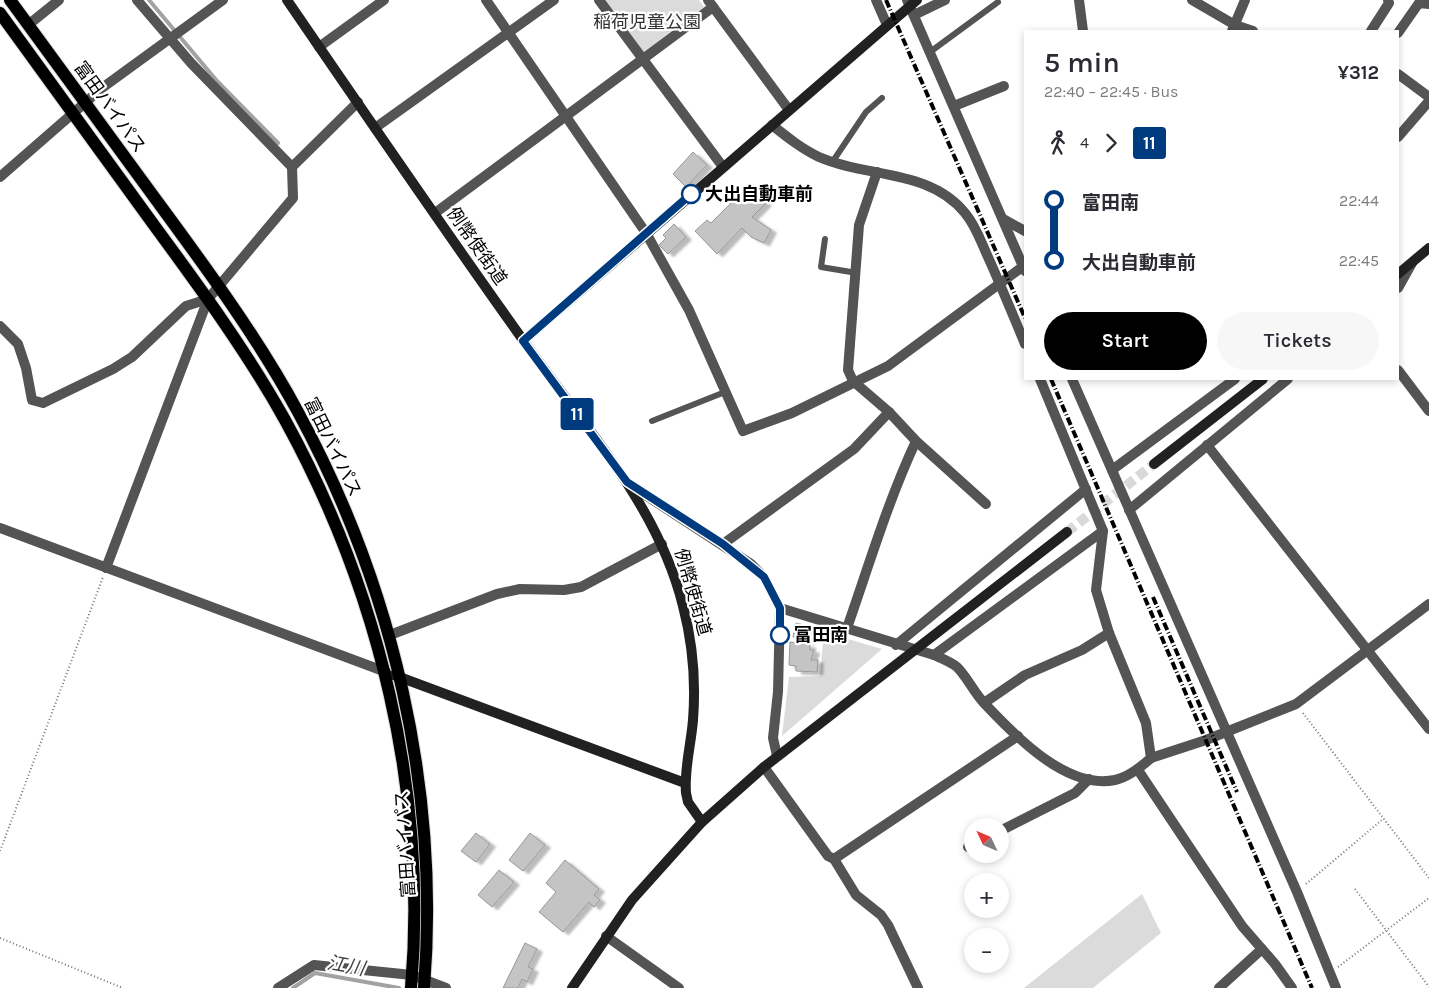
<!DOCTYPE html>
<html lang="en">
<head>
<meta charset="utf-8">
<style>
	:root { --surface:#fff; --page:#f7f7f7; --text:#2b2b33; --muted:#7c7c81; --accent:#000 }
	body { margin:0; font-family:Karla,"Noto Sans JP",sans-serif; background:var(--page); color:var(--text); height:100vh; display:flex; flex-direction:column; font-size:19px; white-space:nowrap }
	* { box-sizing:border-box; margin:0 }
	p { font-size:16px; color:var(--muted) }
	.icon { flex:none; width:28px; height:28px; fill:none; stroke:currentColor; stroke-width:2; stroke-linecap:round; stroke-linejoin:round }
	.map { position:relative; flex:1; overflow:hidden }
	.details { position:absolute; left:1024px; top:30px; width:375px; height:350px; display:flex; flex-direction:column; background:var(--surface); border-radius:0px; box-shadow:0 2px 8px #0003 }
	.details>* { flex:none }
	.badge { padding:0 10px; border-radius:4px; font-size:18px; line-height:32px }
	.needle { width:32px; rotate:314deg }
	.controls { position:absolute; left:964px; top:818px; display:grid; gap:10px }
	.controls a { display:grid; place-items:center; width:45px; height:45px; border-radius:50%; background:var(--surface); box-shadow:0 2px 8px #0003; font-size:25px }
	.map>.badge { position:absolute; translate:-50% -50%; box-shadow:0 0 0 2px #fff }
	.legs { display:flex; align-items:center; gap:8px; height:55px; padding:0 20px; font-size:16px }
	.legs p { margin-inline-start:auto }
	.headline { display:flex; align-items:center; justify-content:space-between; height:85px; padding:0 20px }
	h1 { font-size:28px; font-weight:600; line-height:38px }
	.action { display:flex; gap:10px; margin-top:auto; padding:10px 20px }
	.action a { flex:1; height:58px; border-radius:30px; background:var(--accent); color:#fff; font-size:20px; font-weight:600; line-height:58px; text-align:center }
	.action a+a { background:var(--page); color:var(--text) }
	ul { padding:0 20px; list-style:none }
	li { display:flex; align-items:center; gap:18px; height:60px; font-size:19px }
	li i { display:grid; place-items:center; width:8px; height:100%; margin:0 6px; background:currentColor }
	li i::after { content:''; width:12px; height:12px; margin:-6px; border:4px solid; border-radius:50%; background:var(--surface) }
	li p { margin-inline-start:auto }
	li:first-child i { background:linear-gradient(#0000 50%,currentColor 0) }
	li:last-child i { background:linear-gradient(currentColor 50%,#0000 0) }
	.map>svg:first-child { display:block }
</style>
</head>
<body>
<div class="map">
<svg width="1429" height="988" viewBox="0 0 1429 988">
	<defs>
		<filter id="shadow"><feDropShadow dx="5.5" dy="3" stdDeviation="1" flood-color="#0004"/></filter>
	</defs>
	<rect width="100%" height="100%" fill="#fff"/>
	<g fill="#dbdbdb">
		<polygon points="603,0 699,0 704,7 642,53"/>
		<polygon points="824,632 882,649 782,736 789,677 820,676"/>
		<polygon points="1142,894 1161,933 1093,988 1024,988"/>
	</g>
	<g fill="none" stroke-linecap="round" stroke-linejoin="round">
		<g stroke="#a2a2a2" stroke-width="4">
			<polyline points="149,0 217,81 278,143"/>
			<polyline points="293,988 315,973 399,988"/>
		</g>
	</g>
	<g fill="#c4c4c4" stroke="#989898" filter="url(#shadow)">
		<polygon points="693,152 707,165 686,187 673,174"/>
		<polygon points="748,186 766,203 752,217 771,230 764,243 751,237 742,228 717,254 695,231 707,220 711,223"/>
		<polygon points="674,224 686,237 668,254 659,245 666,238 663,235"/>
		<polygon points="796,623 813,627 812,629 816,630 814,639 810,638 809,641 793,637"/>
		<polygon points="790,642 810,645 810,650 814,650 811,660 818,660 817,672 796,671 796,666 789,665"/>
		<polygon points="476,833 490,844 476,862 461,851"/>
		<polygon points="530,833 545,845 523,871 509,860"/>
		<polygon points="565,860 599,889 594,895 600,900 594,907 589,902 563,932 539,912 556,892 546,883"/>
		<polygon points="499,870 514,882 492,907 478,895"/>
		<polygon points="525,943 537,949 528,967 533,969 527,982 522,979 518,988 503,988"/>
	</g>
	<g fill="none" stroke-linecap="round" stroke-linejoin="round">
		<polyline stroke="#d9d9d9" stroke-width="10" stroke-dasharray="10 5" stroke-linecap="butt" points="1067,532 1154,464"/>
		<g stroke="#dbdbdb" stroke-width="14">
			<g id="primary">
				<path d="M10,0c49,67 98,134 147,201 50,68 101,137 141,211 95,175 142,377 126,576"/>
				<path d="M0,13c50,69 100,138 151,208 47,64 95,129 134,199 94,171 143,372 126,568"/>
			</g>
		</g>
		<g stroke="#767676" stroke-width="2" stroke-dasharray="1 2.5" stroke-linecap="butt">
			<polyline points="1303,713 1429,878"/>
			<polyline points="0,851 103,577"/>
			<polyline points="1306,884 1383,819"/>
			<polyline points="1355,889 1429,987"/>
			<polyline points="0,938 123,988"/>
			<polyline points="1338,967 1429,898"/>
		</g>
		<g stroke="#545454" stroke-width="6">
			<polyline points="930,52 998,2"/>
			<polyline points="833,161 866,112 882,98"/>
			<polyline points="825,239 821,267 857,273"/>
			<polyline points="652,421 725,392"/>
		</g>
		<g stroke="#545454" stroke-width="10">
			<polyline points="486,0 646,233 689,310 743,431 792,413 888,366 1025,265"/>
			<polyline points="599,0 723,167"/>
			<polyline points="708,0 789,110"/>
			<polyline points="876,0 887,25"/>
			<polyline points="907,0 1025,271"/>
			<polyline points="1079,0 1083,31"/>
			<polyline points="1192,0 1235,25 1253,31"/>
			<polyline points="914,15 945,0"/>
			<polyline points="28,25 59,0"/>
			<polyline points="1232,31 1245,0"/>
			<polyline points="1371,31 1389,3 1388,0"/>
			<polyline points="1398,33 1419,3 1429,4"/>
			<polyline points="319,47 384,0"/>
			<polyline points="1398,74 1429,97"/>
			<polyline points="954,106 1004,86"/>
			<path d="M772,125c15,12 30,24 47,32 48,21 111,12 146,56 11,13 16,29 23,44 13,29 25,58 37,87"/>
			<polyline points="375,128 554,0"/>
			<polyline points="1398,137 1429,101"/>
			<polyline points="292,167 358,102"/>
			<polyline points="0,177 102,88 223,0"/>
			<polyline points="435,213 713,7"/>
			<polyline points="1003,219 1025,231"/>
			<polyline points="1398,288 1412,263"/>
			<polyline points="0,326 18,344 26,368 32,400 43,403 113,369 132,357 186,306 208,299"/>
			<polyline points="1398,370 1429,411"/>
			<polyline points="1072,379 1297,892 1336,988"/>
			<polyline points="889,412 916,441 986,504"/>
			<polyline points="1207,445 1429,729"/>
			<polyline points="1112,470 1235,379"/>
			<polyline points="627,483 751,564 764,577 780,608 778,692 773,738 777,756"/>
			<polyline points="1129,510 1288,379"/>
			<polyline points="0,528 386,672"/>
			<polyline points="723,544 854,449 889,412 853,381 848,370 859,225 877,172"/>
			<polyline points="106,568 208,299 293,198 292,167 191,63 137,0"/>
			<path d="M780,608l154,47c7,3 17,7 23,12 11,11 17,26 28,37 30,32 82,86 130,76 14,-3 26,-13 36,-22l-5,-35 -37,-90 -13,-43 7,-59 -63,-152"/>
			<path d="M847,628c22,-63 41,-127 69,-187"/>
			<polyline points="390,635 497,594 520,589 564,590 581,587 662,544"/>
			<polyline points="896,645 1086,489"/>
			<polyline points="934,655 1103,531"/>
			<polyline points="984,703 1025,675 1082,650 1109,633"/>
			<polyline points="1151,758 1206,740 1296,704 1429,604"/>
			<polyline points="764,767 828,856 834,859 856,895 881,915 888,925 918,988"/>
			<polyline points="1138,770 1242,926 1275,964 1292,988"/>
			<polyline points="1000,831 1075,793 1089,779"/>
			<polyline points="968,847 972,844"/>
			<polyline points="834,859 1018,736"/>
			<polyline points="606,936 679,988"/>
			<polyline points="278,988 314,965 412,975 446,988"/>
			<polyline points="1219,988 1262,949"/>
		</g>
		<g stroke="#212121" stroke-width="10">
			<path d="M287,0c78,114 156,228 236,340 59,84 135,164 160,266 10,38 13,75 10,114 -2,25 -9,49 -7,73l2,9 14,20"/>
			<polyline points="1398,274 1429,248"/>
			<polyline points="523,341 917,0"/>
			<polyline points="1154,464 1263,379"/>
			<polyline points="394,675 685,783"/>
			<polyline points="572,988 632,900 702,822 764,767 1067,532"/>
		</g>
		<use href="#primary" stroke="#000" stroke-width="12"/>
		<g stroke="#000" stroke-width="4" stroke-dasharray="8 2.5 1 2.5" stroke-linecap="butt">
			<polyline points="886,0 1025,318"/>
			<polyline points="1051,379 1312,988"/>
			<polyline points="1153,597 1237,792"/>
		</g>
	</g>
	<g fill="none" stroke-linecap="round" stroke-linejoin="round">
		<g stroke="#fff" stroke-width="11">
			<polyline id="line-1" points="691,194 523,341 627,482 723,544 764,577 780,608 780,635"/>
		</g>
		<use href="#line-1" stroke="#003b80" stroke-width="8"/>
	</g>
	<g fill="#fff" stroke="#003b80" stroke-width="2.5">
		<circle cx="691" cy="194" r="9"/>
		<circle cx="780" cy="635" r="9"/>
	</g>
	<g text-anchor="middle" stroke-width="4.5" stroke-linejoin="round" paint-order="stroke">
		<g font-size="18" fill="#323232" stroke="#fff">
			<text x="647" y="28">稲荷児童公園</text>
		</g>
		<g font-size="18" fill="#000" stroke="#fff">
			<text transform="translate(110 107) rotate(54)" y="6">富田バイパス</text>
			<text transform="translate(477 246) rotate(55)" y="6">例幣使街道</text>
			<text transform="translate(333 447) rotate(64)" y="6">富田バイパス</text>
			<text transform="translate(693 592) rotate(74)" y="6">例幣使街道</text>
			<text transform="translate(405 844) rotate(-94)" y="6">富田バイパス</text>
		</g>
		<g font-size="18" font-weight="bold" fill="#000" stroke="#fff" text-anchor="start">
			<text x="705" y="200">大出自動車前</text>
			<text x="794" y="641">富田南</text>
		</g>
		<g font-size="19" font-style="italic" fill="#434343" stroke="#fff">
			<text transform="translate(346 965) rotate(10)" y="7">江川</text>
		</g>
	</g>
</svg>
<div class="controls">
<a><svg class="needle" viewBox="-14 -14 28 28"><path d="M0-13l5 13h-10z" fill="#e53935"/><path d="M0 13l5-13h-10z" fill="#7c7c81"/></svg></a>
<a>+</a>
<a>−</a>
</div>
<b class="badge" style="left:577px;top:414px;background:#003b80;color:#fff">11</b>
<section class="details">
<div class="headline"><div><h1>5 min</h1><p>22:40 – 22:45 · Bus</p></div><b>¥312</b></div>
<div class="legs"><svg class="icon" aria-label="walk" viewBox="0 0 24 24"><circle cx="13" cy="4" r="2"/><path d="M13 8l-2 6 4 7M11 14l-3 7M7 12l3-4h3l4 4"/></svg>4<svg class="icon" aria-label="forward" viewBox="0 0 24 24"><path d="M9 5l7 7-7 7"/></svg><b class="badge" style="background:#003b80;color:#fff">11</b></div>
<ul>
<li><i style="color:#003b80"></i><b>富田南</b><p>22:44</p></li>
<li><i style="color:#003b80"></i><b>大出自動車前</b><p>22:45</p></li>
</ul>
<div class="action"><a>Start</a><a>Tickets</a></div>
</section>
</div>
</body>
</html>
